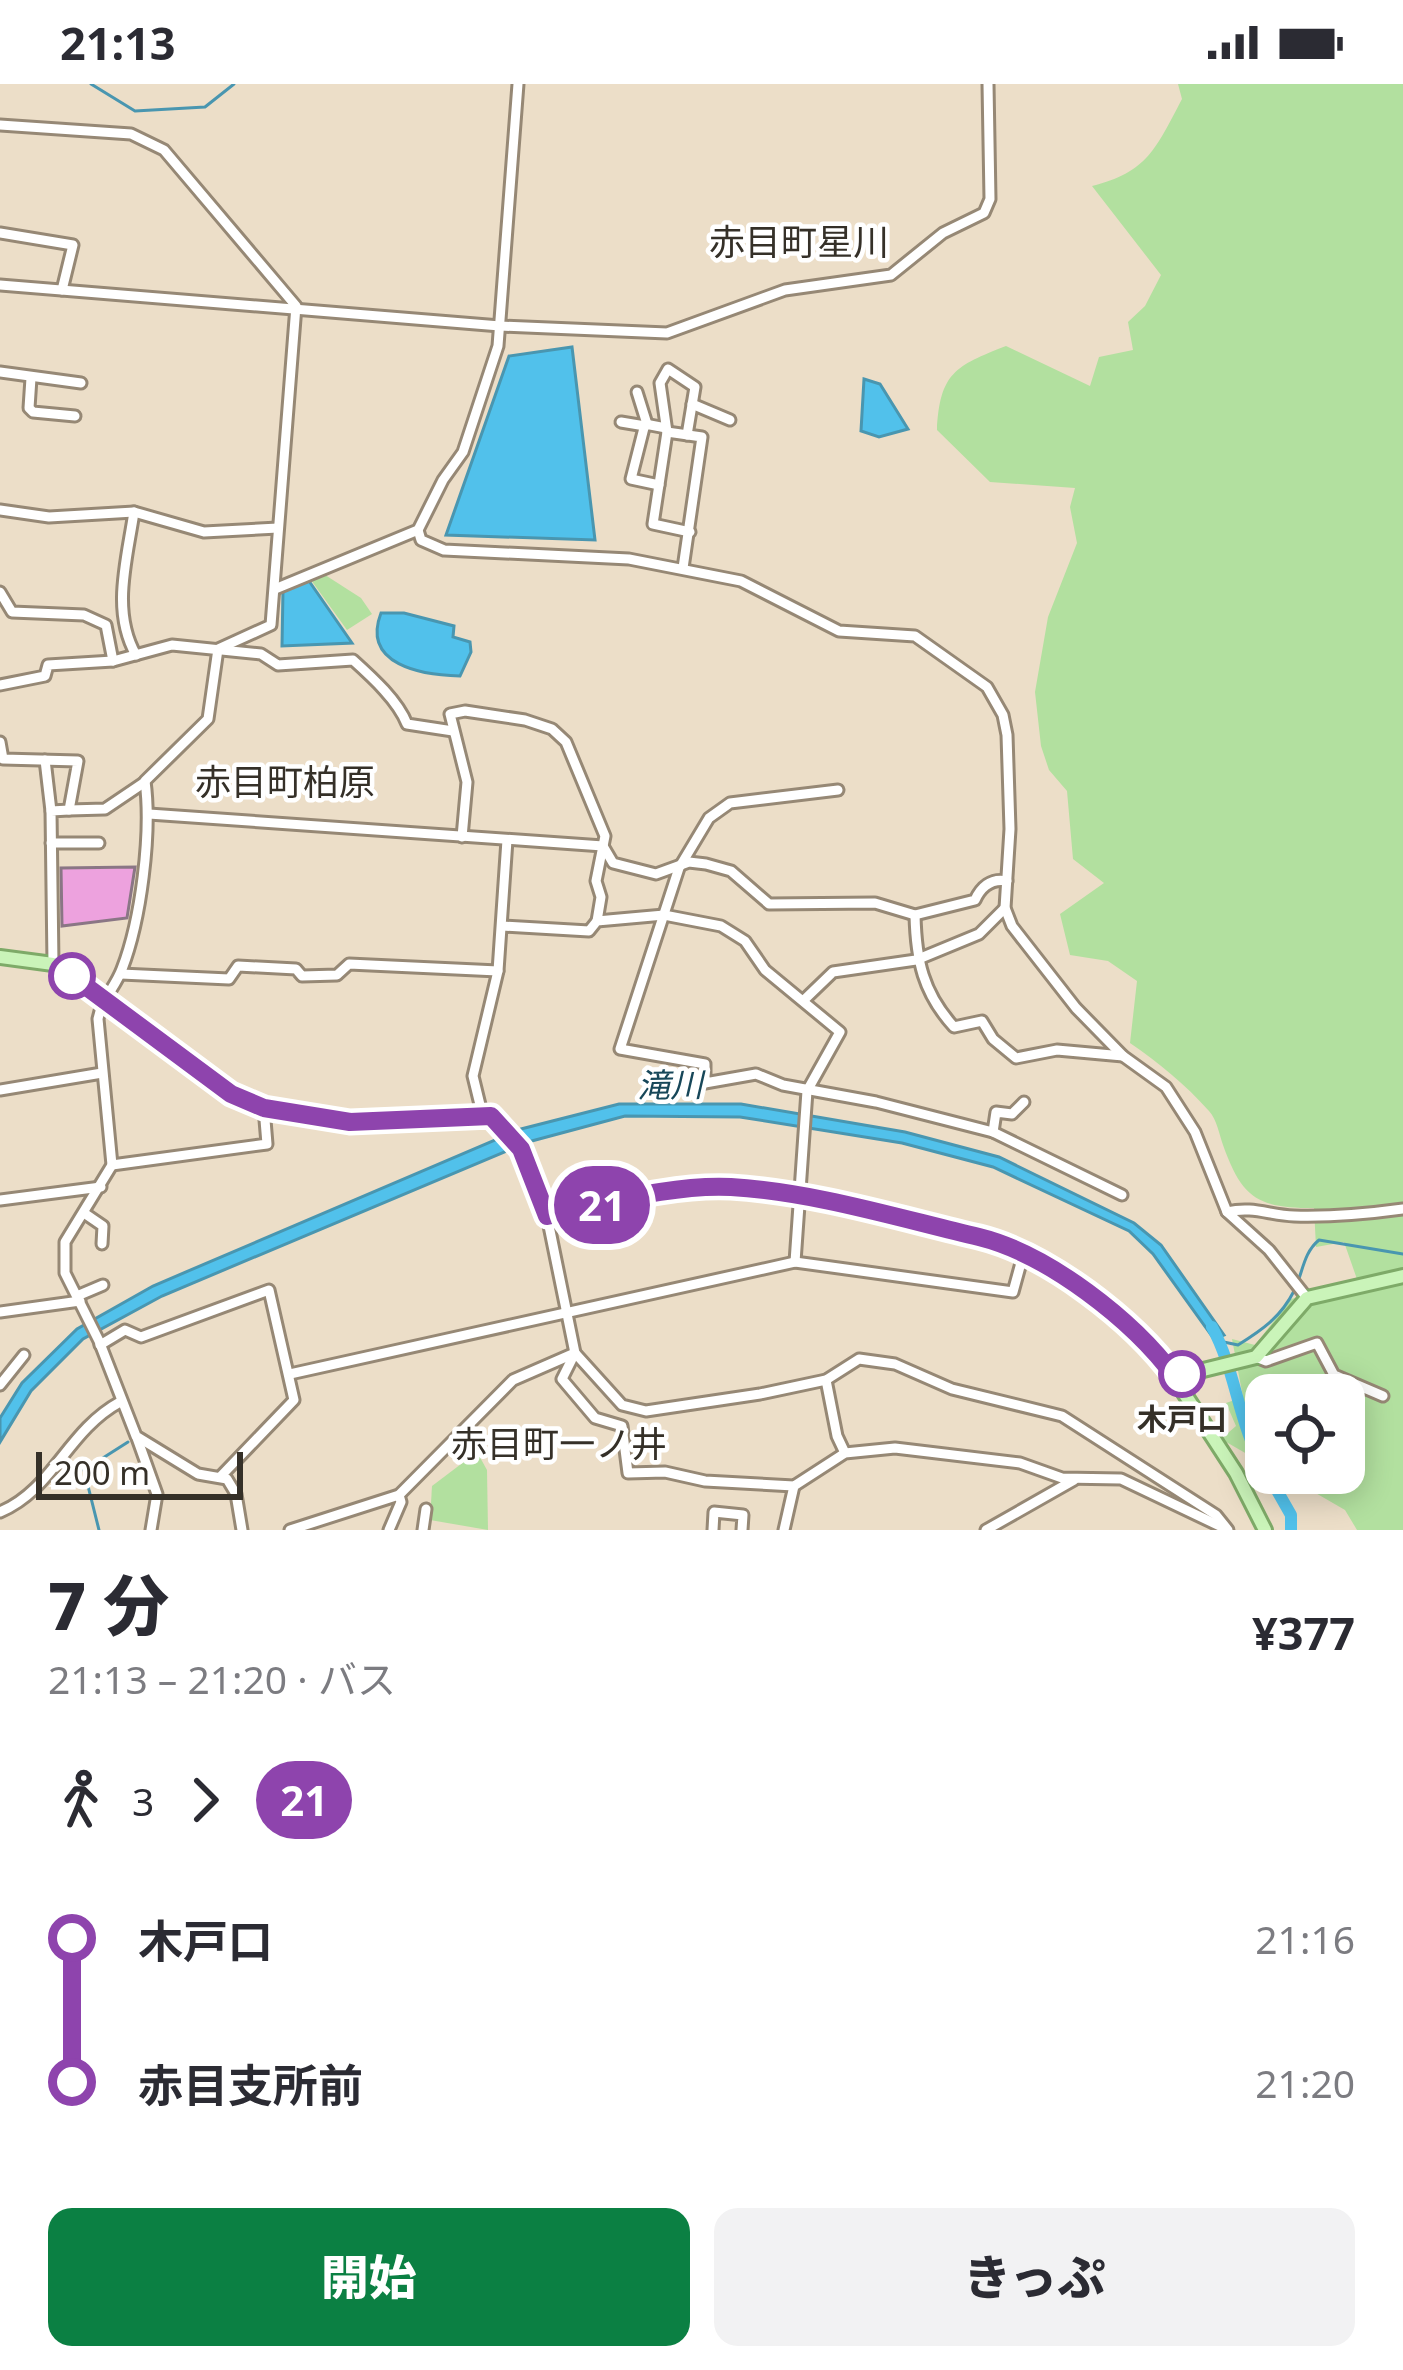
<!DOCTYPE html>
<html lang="ja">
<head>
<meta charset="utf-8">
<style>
	:root { --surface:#fff; --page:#f2f2f3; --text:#2b2b33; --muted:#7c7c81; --accent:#0b8043 }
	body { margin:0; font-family:"Noto Sans","Noto Sans JP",sans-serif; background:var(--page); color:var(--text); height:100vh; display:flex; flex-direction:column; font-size:45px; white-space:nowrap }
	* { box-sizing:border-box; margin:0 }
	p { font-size:39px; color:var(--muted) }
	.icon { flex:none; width:66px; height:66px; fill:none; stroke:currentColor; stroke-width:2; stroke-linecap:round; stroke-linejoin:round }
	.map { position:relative; height:1446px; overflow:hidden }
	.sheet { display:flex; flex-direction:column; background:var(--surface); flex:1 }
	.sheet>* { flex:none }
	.badge { padding:0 24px; border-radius:39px; font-size:42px; line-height:78px }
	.fabs { position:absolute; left:1245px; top:1290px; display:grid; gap:24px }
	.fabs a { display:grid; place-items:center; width:120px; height:120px; border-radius:24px; background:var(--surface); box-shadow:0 6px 30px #0003; font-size:60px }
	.scale { position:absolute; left:36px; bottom:30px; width:207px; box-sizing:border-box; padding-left:12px; border:6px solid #353028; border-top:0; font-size:33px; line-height:42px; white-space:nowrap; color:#353028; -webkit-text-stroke:9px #fff; paint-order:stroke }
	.map>.badge { position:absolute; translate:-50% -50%; box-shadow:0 0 0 6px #fff }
	.legs { display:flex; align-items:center; gap:18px; height:132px; padding:0 48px; font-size:39px }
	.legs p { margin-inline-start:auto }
	.headline { display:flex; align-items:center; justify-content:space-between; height:204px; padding:0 48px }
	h1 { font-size:66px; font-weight:800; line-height:90px }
	.cta { display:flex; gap:24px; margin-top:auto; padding:24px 48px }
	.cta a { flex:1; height:138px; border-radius:24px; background:var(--accent); color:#fff; font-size:48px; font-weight:800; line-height:138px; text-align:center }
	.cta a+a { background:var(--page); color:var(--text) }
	ul { padding:0 48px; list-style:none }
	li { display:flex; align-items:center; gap:42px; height:144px; font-size:45px }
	li i { display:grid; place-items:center; width:18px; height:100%; margin:0 15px; background:currentColor }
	li i::after { content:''; width:30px; height:30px; margin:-15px; border:9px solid; border-radius:50%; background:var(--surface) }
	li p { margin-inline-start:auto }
	li:first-child i { background:linear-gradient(#0000 50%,currentColor 0) }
	li:last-child i { background:linear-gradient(currentColor 50%,#0000 0) }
	.status { display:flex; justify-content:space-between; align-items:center; height:84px; padding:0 60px; background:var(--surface); direction:ltr }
	.status svg { height:33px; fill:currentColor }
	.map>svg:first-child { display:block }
</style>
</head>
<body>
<div class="status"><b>21:13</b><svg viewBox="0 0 49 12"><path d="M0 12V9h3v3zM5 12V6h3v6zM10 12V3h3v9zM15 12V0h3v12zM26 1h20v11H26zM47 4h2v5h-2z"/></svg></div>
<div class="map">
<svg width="1403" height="1446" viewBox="0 0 1403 1446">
	<rect width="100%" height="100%" fill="#ecdec8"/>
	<g fill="#b2e09f">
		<path d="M1178,0h225v1446h-46l-12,-20 -64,-37h63v-78h-78v70l-45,-26 15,-13 -10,-23 17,-6 -11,-58 23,6 36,-46 67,-17 -14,-40 -28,5 -2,-39c-57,0 -72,-10 -91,-63 -4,-11 -6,-25 -14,-34 -24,-27 -50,-48 -79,-68l7,-62 -29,-20 -38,-6 -10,-41 44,-31 -31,-24 -6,-68 -18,-21 -8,-24 -6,-54 13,-75 29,-74 -7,-36 5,-19 -85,-6 -53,-52c3,-57 18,-64 69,-84l84,40 9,-29 34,-7 -5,-28 17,-16 16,-31 -69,-89c56,-14 64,-38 90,-87z"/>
		<polygon points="322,489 361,514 372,530 347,546 311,496"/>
		<polygon points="477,1368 487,1386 488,1446 430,1436 432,1402"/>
	</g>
	<g fill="#51c1eb" stroke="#4996b0" stroke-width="3">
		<polygon points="572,263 595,456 446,451 509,272"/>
		<polygon points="864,295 880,300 908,345 879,353 861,347"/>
		<polygon points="309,497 352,559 282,562 283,506"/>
		<path d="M381,529h23l50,13 -1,11 17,5 1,10 -11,24c-38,-1 -99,-11 -79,-63z"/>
		<polygon points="619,1020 741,1020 905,1048 999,1073 1134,1139 1161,1161 1224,1251 1214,1255 1153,1170 1129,1147 993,1083 902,1059 740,1033 625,1032 528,1058 162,1212 83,1255 31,1307 0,1358 0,1334 22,1299 77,1245 153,1202 521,1045"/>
	</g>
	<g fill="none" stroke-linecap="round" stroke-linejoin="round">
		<g stroke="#4996b0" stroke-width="3">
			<polyline points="91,0 135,27 205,23 234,0"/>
			<path d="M1219,1257l19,4c24,-15 43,-28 56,-54 9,-18 9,-38 25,-51l84,14"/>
			<polyline points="99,1446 84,1386 128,1358"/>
		</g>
		<g stroke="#51c1eb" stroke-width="12">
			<path d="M1212,1243c25,46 26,99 54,144"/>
			<polyline points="1267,1389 1291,1431 1291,1446"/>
		</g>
	</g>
	<polygon fill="#eda2de" stroke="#8a7685" stroke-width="3" points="135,783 127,834 62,842 61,784"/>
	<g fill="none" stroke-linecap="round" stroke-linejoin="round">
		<g stroke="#968875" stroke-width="15">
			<g id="minor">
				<path d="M0,41l131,9 33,16 132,156 -25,319 -53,24 -10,70 -63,62c7,52 -4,139 -23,188 -7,19 -20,29 -24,50l14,146 -47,77v31l34,68 37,95 62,38 29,5 9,15 6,36"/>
				<polyline points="0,149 73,161 62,206"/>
				<polyline points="0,201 500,242 667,249 785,206 891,191 943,149 984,129 990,115 988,0"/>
				<polyline points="0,288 81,299"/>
				<polyline points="31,294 29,324 33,328 75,332"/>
				<polyline points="637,308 647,340"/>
				<polyline points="692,320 730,336"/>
				<polyline points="621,338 645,342"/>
				<polyline points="667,348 702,353 683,484"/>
				<polyline points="687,351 695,303 668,285 660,299 667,348 653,440 690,448"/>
				<polyline points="659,401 631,395 645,340 666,344"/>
				<polyline points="0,426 49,433 134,428 204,448 278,444"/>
				<path d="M134,428c-7,48 -23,99 2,143"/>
				<polyline points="418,446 421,456 444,466 629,475 741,497 839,547 915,552 987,603 1003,631 1007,651 1010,745 1005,824 1012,842 1076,924 1123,972 1166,1003 1195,1048 1227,1128 1269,1166 1307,1214"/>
				<polyline points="275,505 418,446 443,396 463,368 498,262 518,0"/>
				<polyline points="0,508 12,528 84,531 106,541 113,577"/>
				<path d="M0,601l45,-9 3,-11 65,-4 59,-16 89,9 17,11 75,-5c20,18 45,41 54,64l46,7"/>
				<polyline points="0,658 3,675 78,677 69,726 51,727 53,880"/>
				<polyline points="45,676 51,727"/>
				<polyline points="838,706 730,719 709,734 679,784 620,965 705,980 705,999 756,990 783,1001 876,1018 993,1048 1122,1111"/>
				<polyline points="69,726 105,725 145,698"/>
				<polyline points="149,730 603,762"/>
				<polyline points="462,753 467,698 450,630 465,627 525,636 552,645 566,658 605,752 596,797 601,813 597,837"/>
				<polyline points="51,759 99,759"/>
				<path d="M603,762l10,17 43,11 33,-12 17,2 25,7 38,33 106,-1 40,12 60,-15c6,-13 16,-22 32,-19"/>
				<path d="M915,831c1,45 8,78 39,112l28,-6 11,18 23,19 41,-8 66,6"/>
				<polyline points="502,842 589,847 597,837 664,831 721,842 745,857 765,886 840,948 807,1007 795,1178"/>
				<polyline points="121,890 229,895 238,882 296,885 302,892 337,891 349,880 498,887"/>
				<polyline points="805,915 833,888 916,876 979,850 1005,824"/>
				<polyline points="0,1006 102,989"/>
				<polyline points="482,1029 473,992 498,887 507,756"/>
				<polyline points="993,1048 996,1028 1012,1030 1024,1018"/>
				<polyline points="112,1081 267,1060 264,1024"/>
				<polyline points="0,1116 101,1103"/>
				<path d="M1227,1128c26,-6 42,3 67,4 37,1 73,-2 109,-7"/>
				<polyline points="84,1129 103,1142 102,1160"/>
				<polyline points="547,1132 575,1269 622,1321 646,1327 760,1310 826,1296 859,1275 895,1280 952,1305 1062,1332 1216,1431 1228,1446"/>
				<polyline points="77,1212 103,1201"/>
				<polyline points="0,1228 80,1217"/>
				<polyline points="100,1261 125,1246 141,1253 269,1206 294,1316 221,1392"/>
				<polyline points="575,1269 562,1295 595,1334 622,1342 628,1389 665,1388 705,1397 794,1402 845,1369 895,1364 1020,1379 1062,1394 1121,1395 1224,1444"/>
				<polyline points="1256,1273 1266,1277 1317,1259 1334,1291 1383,1312"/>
				<polyline points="290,1290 795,1178 1013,1208 1024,1168"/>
				<polyline points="826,1296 837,1352 845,1369"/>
				<polyline points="0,1301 24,1271"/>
				<polyline points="137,1354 157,1410 151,1446"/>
				<path d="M0,1428c53,-22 67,-81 120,-110"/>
				<polyline points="290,1446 399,1411 513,1296 575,1269"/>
				<polyline points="389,1446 401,1418 399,1411"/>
				<polyline points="423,1446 426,1425"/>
				<polyline points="713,1446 714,1428 743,1431 742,1446"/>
				<polyline points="784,1446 794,1402"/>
				<polyline points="986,1446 1074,1396"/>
			</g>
		</g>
		<g stroke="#7eaa68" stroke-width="18">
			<g id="major">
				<polyline points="0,873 53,880 231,1010 264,1024 350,1038 491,1032 521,1065 547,1132 691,1105 730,1103 800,1113 1003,1158 1047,1183 1128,1241 1158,1269 1236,1389 1265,1446"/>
				<polyline points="1175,1293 1256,1273 1307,1214 1403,1192"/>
			</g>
		</g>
		<use href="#minor" stroke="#fff" stroke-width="9"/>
		<use href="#major" stroke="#caf4b9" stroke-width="12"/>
	</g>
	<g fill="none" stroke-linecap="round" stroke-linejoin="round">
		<g stroke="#fff" stroke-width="27">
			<path id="line-1" d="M72,892l159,118 33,14 86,14 141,-6 30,33 26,67c59,-12 124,-32 184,-29 83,5 167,31 248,50 69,17 154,83 196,140l7,-3"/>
		</g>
		<use href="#line-1" stroke="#8e44ad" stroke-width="18"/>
	</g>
	<g fill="#fff" stroke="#8e44ad" stroke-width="6">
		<circle cx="72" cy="892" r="21"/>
		<circle cx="1182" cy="1290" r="21"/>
	</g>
	<g text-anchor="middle" stroke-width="9" stroke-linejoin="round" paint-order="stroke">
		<g font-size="30" font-weight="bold" fill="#353028" stroke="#fff">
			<text x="1182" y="1346">木戸口</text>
		</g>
		<g font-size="33" font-style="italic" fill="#174759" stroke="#fff">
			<text transform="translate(670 1001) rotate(-1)" y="12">滝川</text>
		</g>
		<g font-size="36" fill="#353028" stroke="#fff">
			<text x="799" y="171">赤目町星川</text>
			<text x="285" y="711">赤目町柏原</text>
			<text x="559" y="1373">赤目町一ノ井</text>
		</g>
	</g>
</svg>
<div class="fabs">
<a><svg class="icon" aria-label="locate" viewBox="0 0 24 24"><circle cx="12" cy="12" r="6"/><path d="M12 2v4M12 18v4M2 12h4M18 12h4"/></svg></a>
</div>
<div class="scale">200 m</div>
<b class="badge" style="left:602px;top:1121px;background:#8e44ad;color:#fff">21</b>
</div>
<section class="sheet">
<div class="headline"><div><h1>7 分</h1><p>21:13 – 21:20 · バス</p></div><b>¥377</b></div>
<div class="legs"><svg class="icon" aria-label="walk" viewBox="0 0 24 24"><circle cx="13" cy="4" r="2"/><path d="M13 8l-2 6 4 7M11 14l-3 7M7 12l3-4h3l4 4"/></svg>3<svg class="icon" aria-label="forward" viewBox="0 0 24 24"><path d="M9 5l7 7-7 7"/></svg><b class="badge" style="background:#8e44ad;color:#fff">21</b></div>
<ul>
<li><i style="color:#8e44ad"></i><b>木戸口</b><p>21:16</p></li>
<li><i style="color:#8e44ad"></i><b>赤目支所前</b><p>21:20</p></li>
</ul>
<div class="cta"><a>開始</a><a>きっぷ</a></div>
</section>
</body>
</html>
